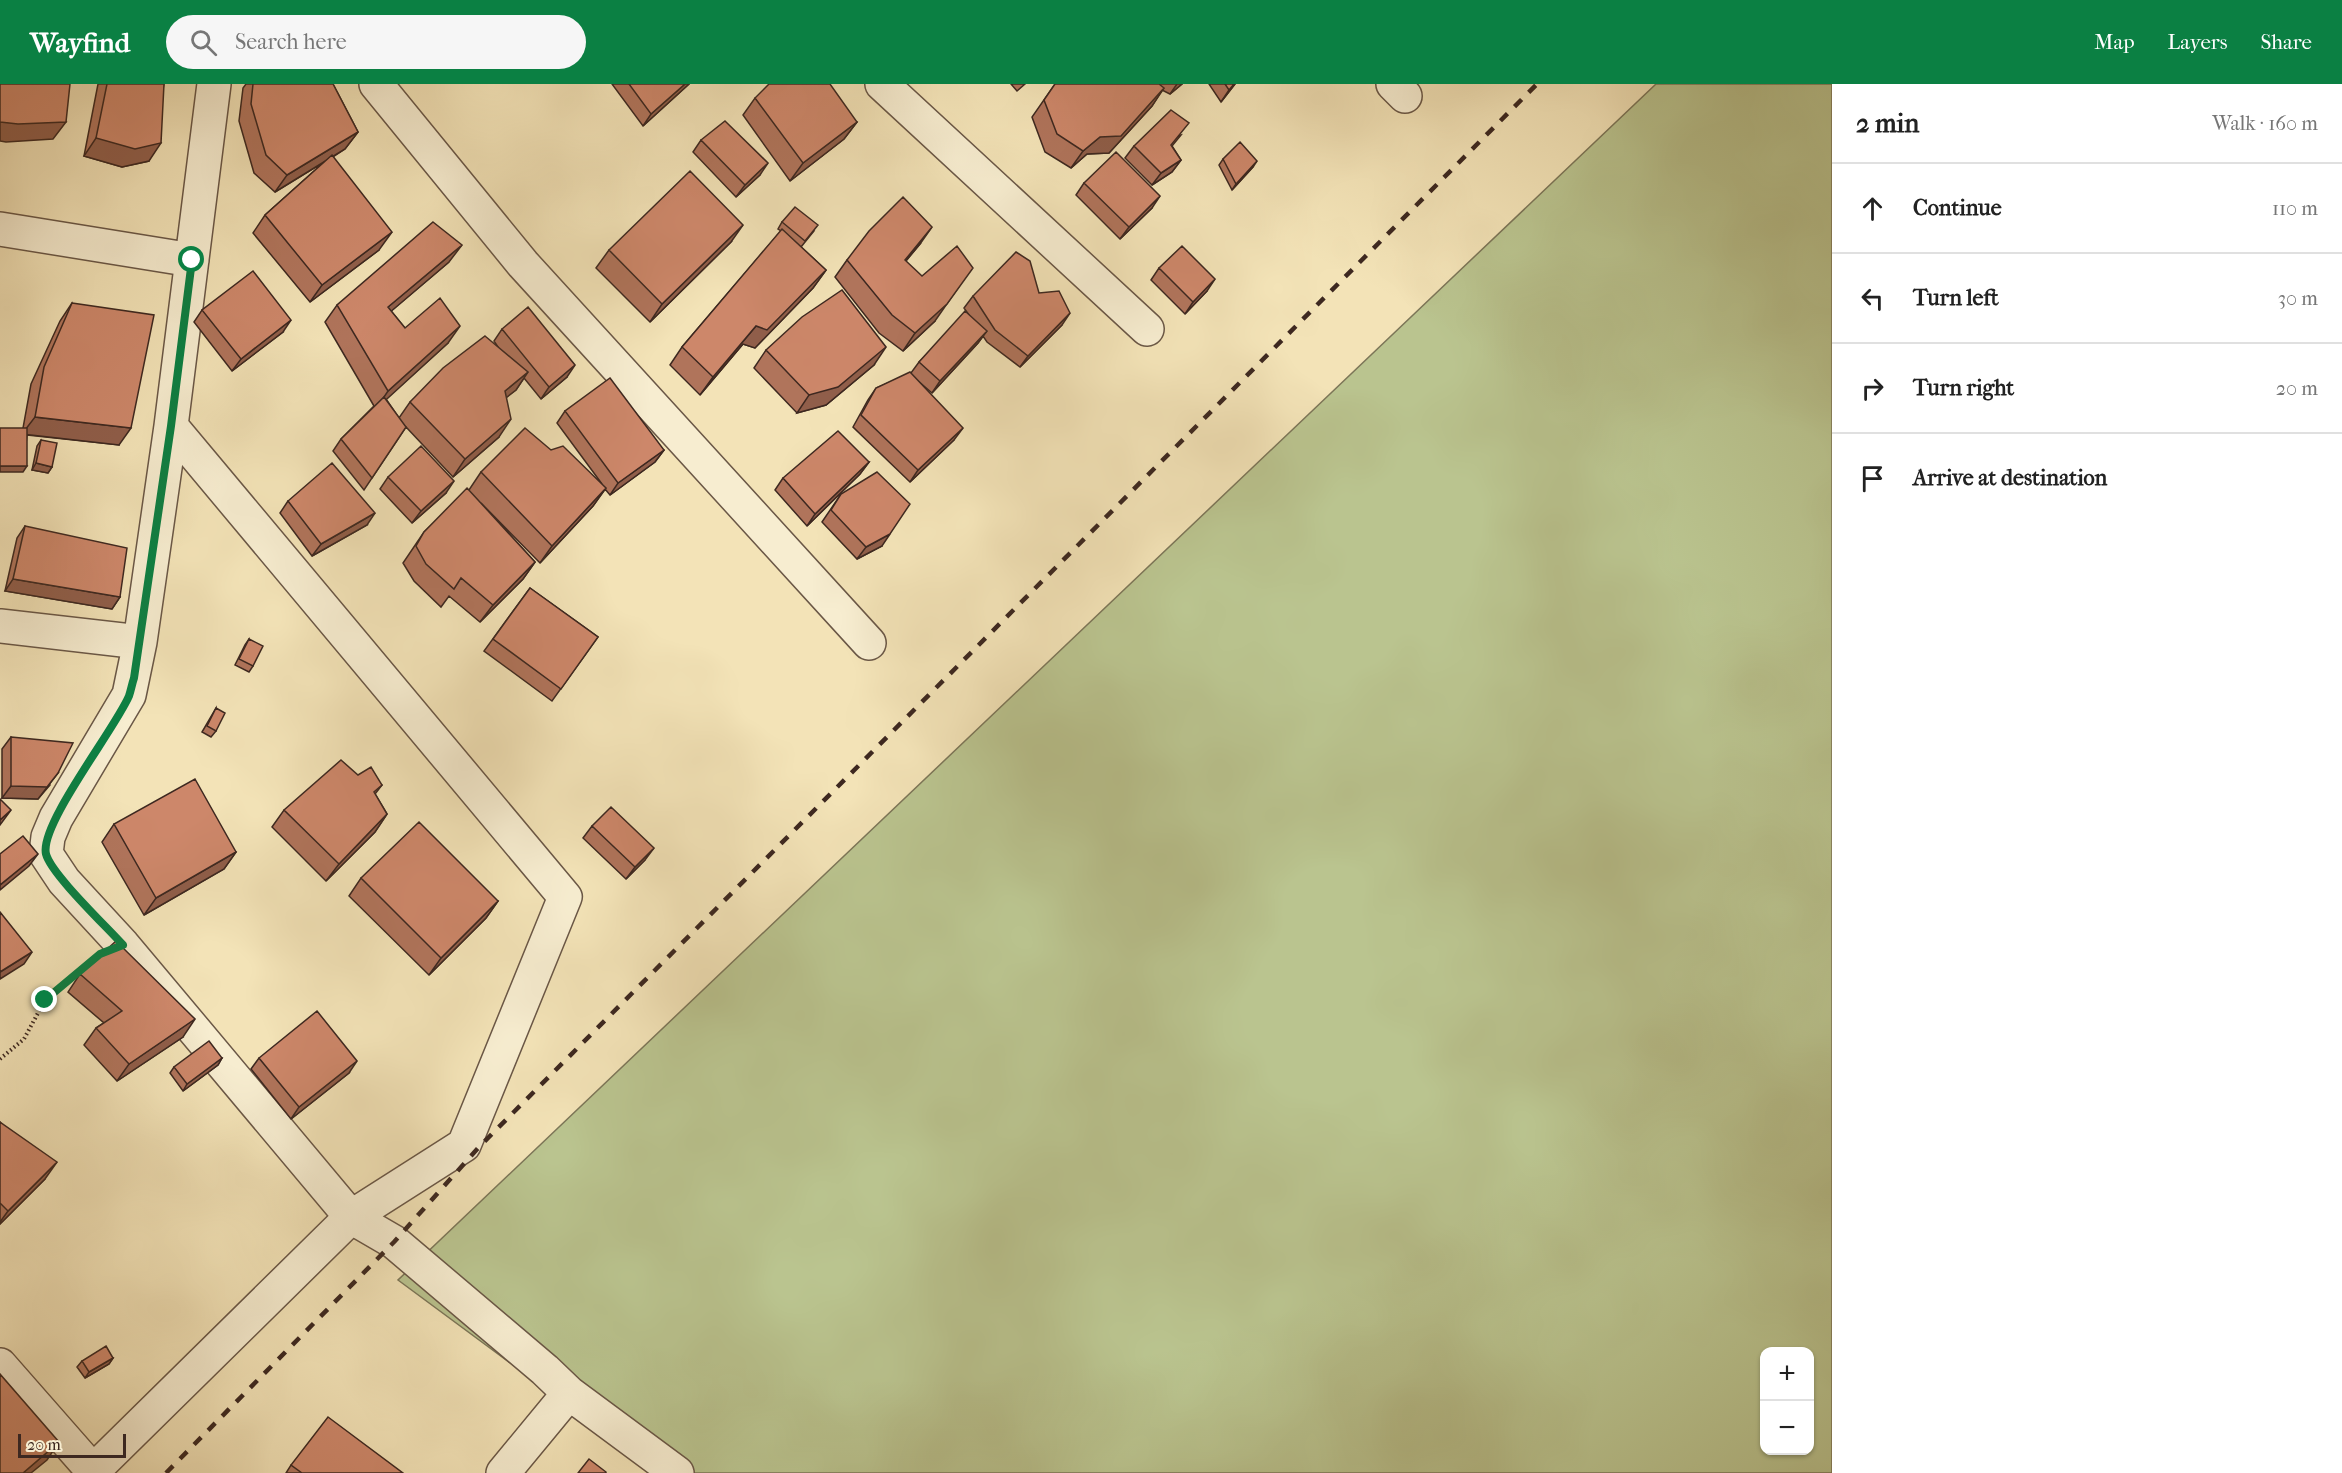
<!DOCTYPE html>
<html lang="en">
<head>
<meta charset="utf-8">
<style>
  :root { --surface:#fff; --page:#f6f6f6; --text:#222; --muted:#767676; --line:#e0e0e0; --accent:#0b8043 }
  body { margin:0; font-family:"IM FELL French Canon",serif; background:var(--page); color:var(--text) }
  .controls { position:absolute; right:18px; bottom:18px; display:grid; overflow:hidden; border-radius:12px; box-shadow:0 2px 4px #0004 }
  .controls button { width:54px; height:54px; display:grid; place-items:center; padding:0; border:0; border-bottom:2px solid var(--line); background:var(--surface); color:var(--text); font:30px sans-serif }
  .scale { position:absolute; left:18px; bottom:15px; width:108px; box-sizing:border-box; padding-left:6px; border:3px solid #3d2820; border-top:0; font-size:16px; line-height:21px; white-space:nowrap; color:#3d2820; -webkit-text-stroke:4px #f7edd0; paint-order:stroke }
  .stop { position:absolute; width:18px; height:18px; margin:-14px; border:4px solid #0b8043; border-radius:50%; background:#fff }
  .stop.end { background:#0b8043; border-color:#fff; box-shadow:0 2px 6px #0008 }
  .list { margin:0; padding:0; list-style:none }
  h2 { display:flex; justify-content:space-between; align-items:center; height:78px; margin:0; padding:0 24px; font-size:26px }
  h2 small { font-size:20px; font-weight:400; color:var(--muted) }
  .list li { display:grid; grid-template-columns:39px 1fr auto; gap:18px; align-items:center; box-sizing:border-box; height:90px; padding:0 24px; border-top:2px solid var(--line) }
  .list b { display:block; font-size:22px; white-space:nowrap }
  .list em { font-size:20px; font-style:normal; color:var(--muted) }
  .icon { flex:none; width:33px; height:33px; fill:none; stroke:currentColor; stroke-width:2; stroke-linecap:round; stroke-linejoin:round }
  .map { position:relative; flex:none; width:1832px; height:1389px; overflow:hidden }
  header { display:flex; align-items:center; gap:36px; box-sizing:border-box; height:84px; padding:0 30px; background:var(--accent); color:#fff }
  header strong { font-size:28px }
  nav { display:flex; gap:33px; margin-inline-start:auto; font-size:21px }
  .search { width:420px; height:54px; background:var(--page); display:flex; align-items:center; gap:15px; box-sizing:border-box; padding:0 21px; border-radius:33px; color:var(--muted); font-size:22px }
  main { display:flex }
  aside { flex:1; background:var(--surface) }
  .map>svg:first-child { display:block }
</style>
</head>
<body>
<header>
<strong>Wayfind</strong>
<div class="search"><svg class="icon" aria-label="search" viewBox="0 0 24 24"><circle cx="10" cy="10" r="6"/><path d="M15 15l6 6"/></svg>Search here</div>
<nav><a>Map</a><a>Layers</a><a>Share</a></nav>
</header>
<main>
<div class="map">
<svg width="1832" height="1389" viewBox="0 0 1832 1389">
  <rect width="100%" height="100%" fill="#f3e3b7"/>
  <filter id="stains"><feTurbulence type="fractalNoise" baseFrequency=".00333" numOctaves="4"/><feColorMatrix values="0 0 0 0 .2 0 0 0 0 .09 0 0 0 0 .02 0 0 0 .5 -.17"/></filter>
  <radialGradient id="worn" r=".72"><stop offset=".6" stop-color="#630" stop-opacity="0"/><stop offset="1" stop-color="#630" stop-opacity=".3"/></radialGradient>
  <!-- green -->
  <path fill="#bac48f" stroke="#7c7658" stroke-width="1.5" fill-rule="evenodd" d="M1656,0H1832V1389H659L398,1196ZM1764,1268H1810V1366H1764Z"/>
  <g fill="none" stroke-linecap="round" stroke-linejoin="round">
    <!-- minor casing -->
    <g stroke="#6a5746" stroke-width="36">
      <path id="minor" d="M376,0L523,180L869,559
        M882,0L1147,245
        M1393,0L1405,12
        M0,145L192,176
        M0,542L140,558L171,342L214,0
        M140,558L129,611L56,734L48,753L46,770L64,797L123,861L351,1133L394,1158L545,1286L569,1309L677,1389
        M0,1281L93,1387
        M91,1389L351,1133L464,1061L565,813L171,342
        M503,1389L569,1309"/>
    </g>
    <!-- path -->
    <path stroke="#3d2820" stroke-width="4" stroke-dasharray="1.5 3" stroke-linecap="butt" d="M0,975L24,955L45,916L91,877"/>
    <!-- minor -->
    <use href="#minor" stroke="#f7edd0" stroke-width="33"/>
    <!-- rail -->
    <path stroke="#3d2820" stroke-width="4.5" stroke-dasharray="10 10" stroke-linecap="butt" d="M166,1389L394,1158L479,1063L1537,0"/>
  </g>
  <!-- wall -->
  <path fill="#b0745b" stroke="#3d2820" stroke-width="1.5" d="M98,0H164L149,77L122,83L84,72Z
    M246,0H333L358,48L345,65L333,73L379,166L310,218L253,149L265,131L324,78L275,108L254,89L239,37L243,4Z
    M612,0H689L643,42Z
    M1011,0H1025L1017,7Z
    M1055,0H1182L1170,10L1162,6L1152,22L1109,69L1087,70L1071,84L1045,68L1032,33Z
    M1209,0H1235L1221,18Z
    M755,14L857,38L844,55L790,97L743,31Z
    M1181,51L1172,62L1181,76L1172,88L1152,101L1125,74L1134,62Z
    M701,56L760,91L736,113L693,68Z
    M1223,75L1253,83L1232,106L1219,81Z
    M1084,99L1152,124L1120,155L1076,111Z
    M782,138L814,147L801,163L826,186L813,204L755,264L743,260L700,311L670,281L682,263L781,147L778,145Z
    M731,158L650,238L596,184L609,166Z
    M920,160L906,177L935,237L903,267L879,249L835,193L847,176Z
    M449,178L391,227L405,244L448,259L386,315L399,334L410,318L498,263L494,257L502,245L567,293L541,315L524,294L516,306L506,313L499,353L453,393L406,343L364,406L333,367L341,355L374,322L325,238L337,221Z
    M1159,184L1207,207L1185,230L1151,196Z
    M1039,209L1062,241L1020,283L987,258L983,252L978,259L932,309L917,296L954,356L910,398L853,343L868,316L876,304L911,289L919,278L969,231L964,224L973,212Z
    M72,219L119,361L27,351L23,388V344L31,300L60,237Z
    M202,226L283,248L232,287L194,238Z
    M766,266L874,281L826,321L797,329L754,284Z
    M565,327L664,366L655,378L610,411L605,405L593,422L540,479L481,419L535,478L523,495L480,538L449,512L441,523L414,497L403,479L424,448L469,406L481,388L551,366L602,400L557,339Z
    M41,356L52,383L48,389L32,386L37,362Z
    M869,378L860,390L807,442L775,406L783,394Z
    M388,393L446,409L412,439L380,405Z
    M841,410L882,462L857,475L822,438Z
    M288,417L367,441L312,472L280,429Z
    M25,442L120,513L112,525L5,507L17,454Z
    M530,504L598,553L552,617L484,567Z
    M249,555L253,582L249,588L235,581L245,561Z
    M216,624V647L211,653L202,648Z
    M11,653L50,701L38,715L2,714V665Z
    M358,691L382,701L375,710L387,730L375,748L326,797L272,743L284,726Z
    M114,740L236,768L224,785L144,831L102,758Z
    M592,742L645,776L626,795L583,754Z
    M361,794L498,817L486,834L429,891L349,812Z
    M80,890L183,953L117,997L84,961L96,944L104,939L68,908Z
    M222,974L218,981L183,1007L170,989L174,983Z
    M259,974L349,989L291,1035L251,985Z
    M0,1038L45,1095L0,1140Z
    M113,1274L109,1280L85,1294L77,1283L82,1277Z
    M291,1381L403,1389H286Z"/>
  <!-- shaded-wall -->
  <path fill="#905e4a" stroke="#3d2820" stroke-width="1.5" d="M685,0H689L643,42L651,30Z
    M1177,0H1182L1170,10Z
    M1234,0H1235L1221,18L1229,6Z
    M1164,4L1152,22L1109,69L1087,70L1071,84L1083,67L1100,53Z
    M0,38H66L53,55L6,58L0,57Z
    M857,38L844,55L790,97L803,79Z
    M358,48L345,65L275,108L287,91Z
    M96,54L161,59L149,77L122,83L84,72Z
    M1181,76L1172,88L1152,101L1161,89Z
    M1257,77L1253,83L1232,106L1236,100Z
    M768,79L760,91L736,113L745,101Z
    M1160,112L1152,124L1120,155L1129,143Z
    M743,141L731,158L650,238L662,220Z
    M932,143L920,160L892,193L905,176Z
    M392,148L379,166L310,218L322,201Z
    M462,161L449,178L375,241L388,223Z
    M826,186L813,204L755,264L743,260L700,311L713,293L756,242Z
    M1215,195L1207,207L1185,230L1193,218Z
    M960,201L935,237L903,267L915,249Z
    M1070,229L1062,241L1020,283L1028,272Z
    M291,236L283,248L232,287L241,275Z
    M460,242L448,259L376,325L388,307Z
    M987,247L978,259L932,309L940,297Z
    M886,263L874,281L826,321L797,329L809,311Z
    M575,281L567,293L541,315L549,303Z
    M528,288L516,306L493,324L505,307Z
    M35,333L131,344L119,361L22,350Z
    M511,335L499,353L453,393L465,375Z
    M963,344L954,356L910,398L918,386Z
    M664,366L655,378L610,411L618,399Z
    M869,378L860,390L807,442L815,430Z
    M36,379L52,383L48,389L32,386Z
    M0,382H27L23,388H0Z
    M454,397L446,409L412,439L421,427Z
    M606,404L593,422L540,479L552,462Z
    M375,429L367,441L312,472L321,460Z
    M890,450L882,462L857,475L866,463Z
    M535,478L523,495L480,538L493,521Z
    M13,495L120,513L112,525L5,507Z
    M58,689L38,715L2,714L11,702Z
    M11,726L0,741V736Z
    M387,730L375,748L326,797L339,780Z
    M654,764L645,776L626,795L635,783Z
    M236,768L224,785L144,831L156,814Z
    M38,770L29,782L0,806V801Z
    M498,817L486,834L429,891L441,874Z
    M32,868L24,880L0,895V888Z
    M195,935L183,953L117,997L129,980Z
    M222,974L218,981L183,1007L187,1000Z
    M357,977L349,989L291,1035L299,1023Z
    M57,1078L45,1095L0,1140V1138L8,1127Z
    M113,1274L109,1280L85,1294L89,1288Z
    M59,1358L47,1376L31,1389H23Z"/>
  <!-- building -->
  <path fill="#cd876a" stroke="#3d2820" stroke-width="1.5" d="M0,0H70L66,38L18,40L0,38Z
    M107,0H164L161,59L135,65L96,54Z
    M253,0H333L358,48L287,91L266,71L251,20Z
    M629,0H685L651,30Z
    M769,0H830L857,38L803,79L755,14Z
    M1055,0H1159L1164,4L1121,52L1100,53L1083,67L1057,50L1044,16Z
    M1225,0H1234L1229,6Z
    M1171,26L1189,39L1171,61L1181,76L1161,89L1134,62Z
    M725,37L768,79L745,101L701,56Z
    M1240,58L1257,77L1236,100L1223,75Z
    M1116,68L1160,112L1129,143L1084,99Z
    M332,71L392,148L322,201L265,131Z
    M690,87L743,141L662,220L609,166Z
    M903,113L932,143L905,176L922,192L957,162L973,184L947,220L915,249L892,231L847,176L869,147Z
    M795,123L818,141L805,157L782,138Z
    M433,138L462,161L388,223L405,244L440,214L460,242L388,307L337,221Z
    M782,145L826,186L767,246L756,242L713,293L682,263Z
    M1182,162L1215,195L1193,218L1159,184Z
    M1016,168L1030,177L1039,209L1059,207L1070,229L1028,272L995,246L973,212Z
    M253,187L291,236L241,275L202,226Z
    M842,206L886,263L838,303L809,311L766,266L802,233Z
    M72,219L154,231L131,344L35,333L44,283Z
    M528,223L575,281L549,303L502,245Z
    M965,227L987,247L940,297L919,278Z
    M485,252L528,288L505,307L511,335L465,375L410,318L443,284Z
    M910,288L963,344L918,386L861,331L876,304Z
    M610,294L664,366L618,399L565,327Z
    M384,313L406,343L372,394L341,355Z
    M0,344H27V382H0Z
    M525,344L551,366L563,362L606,404L552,462L481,388Z
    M838,347L869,378L815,430L783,394Z
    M41,356L57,359L52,383L36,379Z
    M421,362L454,397L421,427L388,393Z
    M332,379L375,429L321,460L288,417Z
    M877,388L910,420L890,450L866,463L831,426L841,410Z
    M467,404L535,478L493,521L461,494L454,505L426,480L416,462L424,448Z
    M25,442L127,464L120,513L13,495Z
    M530,504L598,553L561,605L493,555Z
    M249,555L263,562L253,582L239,575Z
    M216,624L225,629L216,647L207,642Z
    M11,653L73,659L58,689L47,703L11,702Z
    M341,676L358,691L371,683L382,701L374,708L387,730L339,780L284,726Z
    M195,695L236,768L156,814L114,740Z
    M0,715L11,726L0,736Z
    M611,723L654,764L635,783L592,742Z
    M419,738L498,817L441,874L361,794Z
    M23,752L38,770L0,801V770Z
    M0,828L32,868L0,888Z
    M116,857L195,935L129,980L96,944L122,927L80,890Z
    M317,927L357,977L299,1023L259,974Z
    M209,957L222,974L187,1000L174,983Z
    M0,1038L57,1078L8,1127L0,1119Z
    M106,1262L113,1274L89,1288L82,1277Z
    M0,1290L59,1358L23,1389H0Z
    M328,1333L403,1389H302L291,1381Z
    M589,1375L606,1388V1389H578Z"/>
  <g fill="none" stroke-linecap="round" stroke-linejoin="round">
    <!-- route -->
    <path stroke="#0b8043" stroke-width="8" d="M45,916L100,870L123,861C107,843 51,790 46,770C39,741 115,645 129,612C131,606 132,600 134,594L171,342L192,176"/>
  </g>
  <rect width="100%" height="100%" filter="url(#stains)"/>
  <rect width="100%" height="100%" fill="url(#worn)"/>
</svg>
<div class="controls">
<button>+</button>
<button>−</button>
</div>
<div class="scale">20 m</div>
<div class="stop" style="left:192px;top:176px"></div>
<div class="stop end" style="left:45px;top:916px"></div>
</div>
<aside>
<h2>2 min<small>Walk · 160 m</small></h2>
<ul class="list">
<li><svg class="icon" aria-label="ahead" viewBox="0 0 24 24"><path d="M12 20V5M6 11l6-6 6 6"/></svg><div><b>Continue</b></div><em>110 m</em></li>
<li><svg class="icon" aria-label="left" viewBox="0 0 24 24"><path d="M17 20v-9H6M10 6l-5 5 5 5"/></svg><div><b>Turn left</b></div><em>30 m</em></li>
<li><svg class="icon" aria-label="right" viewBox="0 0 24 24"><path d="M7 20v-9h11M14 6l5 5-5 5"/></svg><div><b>Turn right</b></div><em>20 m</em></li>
<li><svg class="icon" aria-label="arrive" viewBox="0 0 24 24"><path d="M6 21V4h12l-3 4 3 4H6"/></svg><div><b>Arrive at destination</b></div></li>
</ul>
</aside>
</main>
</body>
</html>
